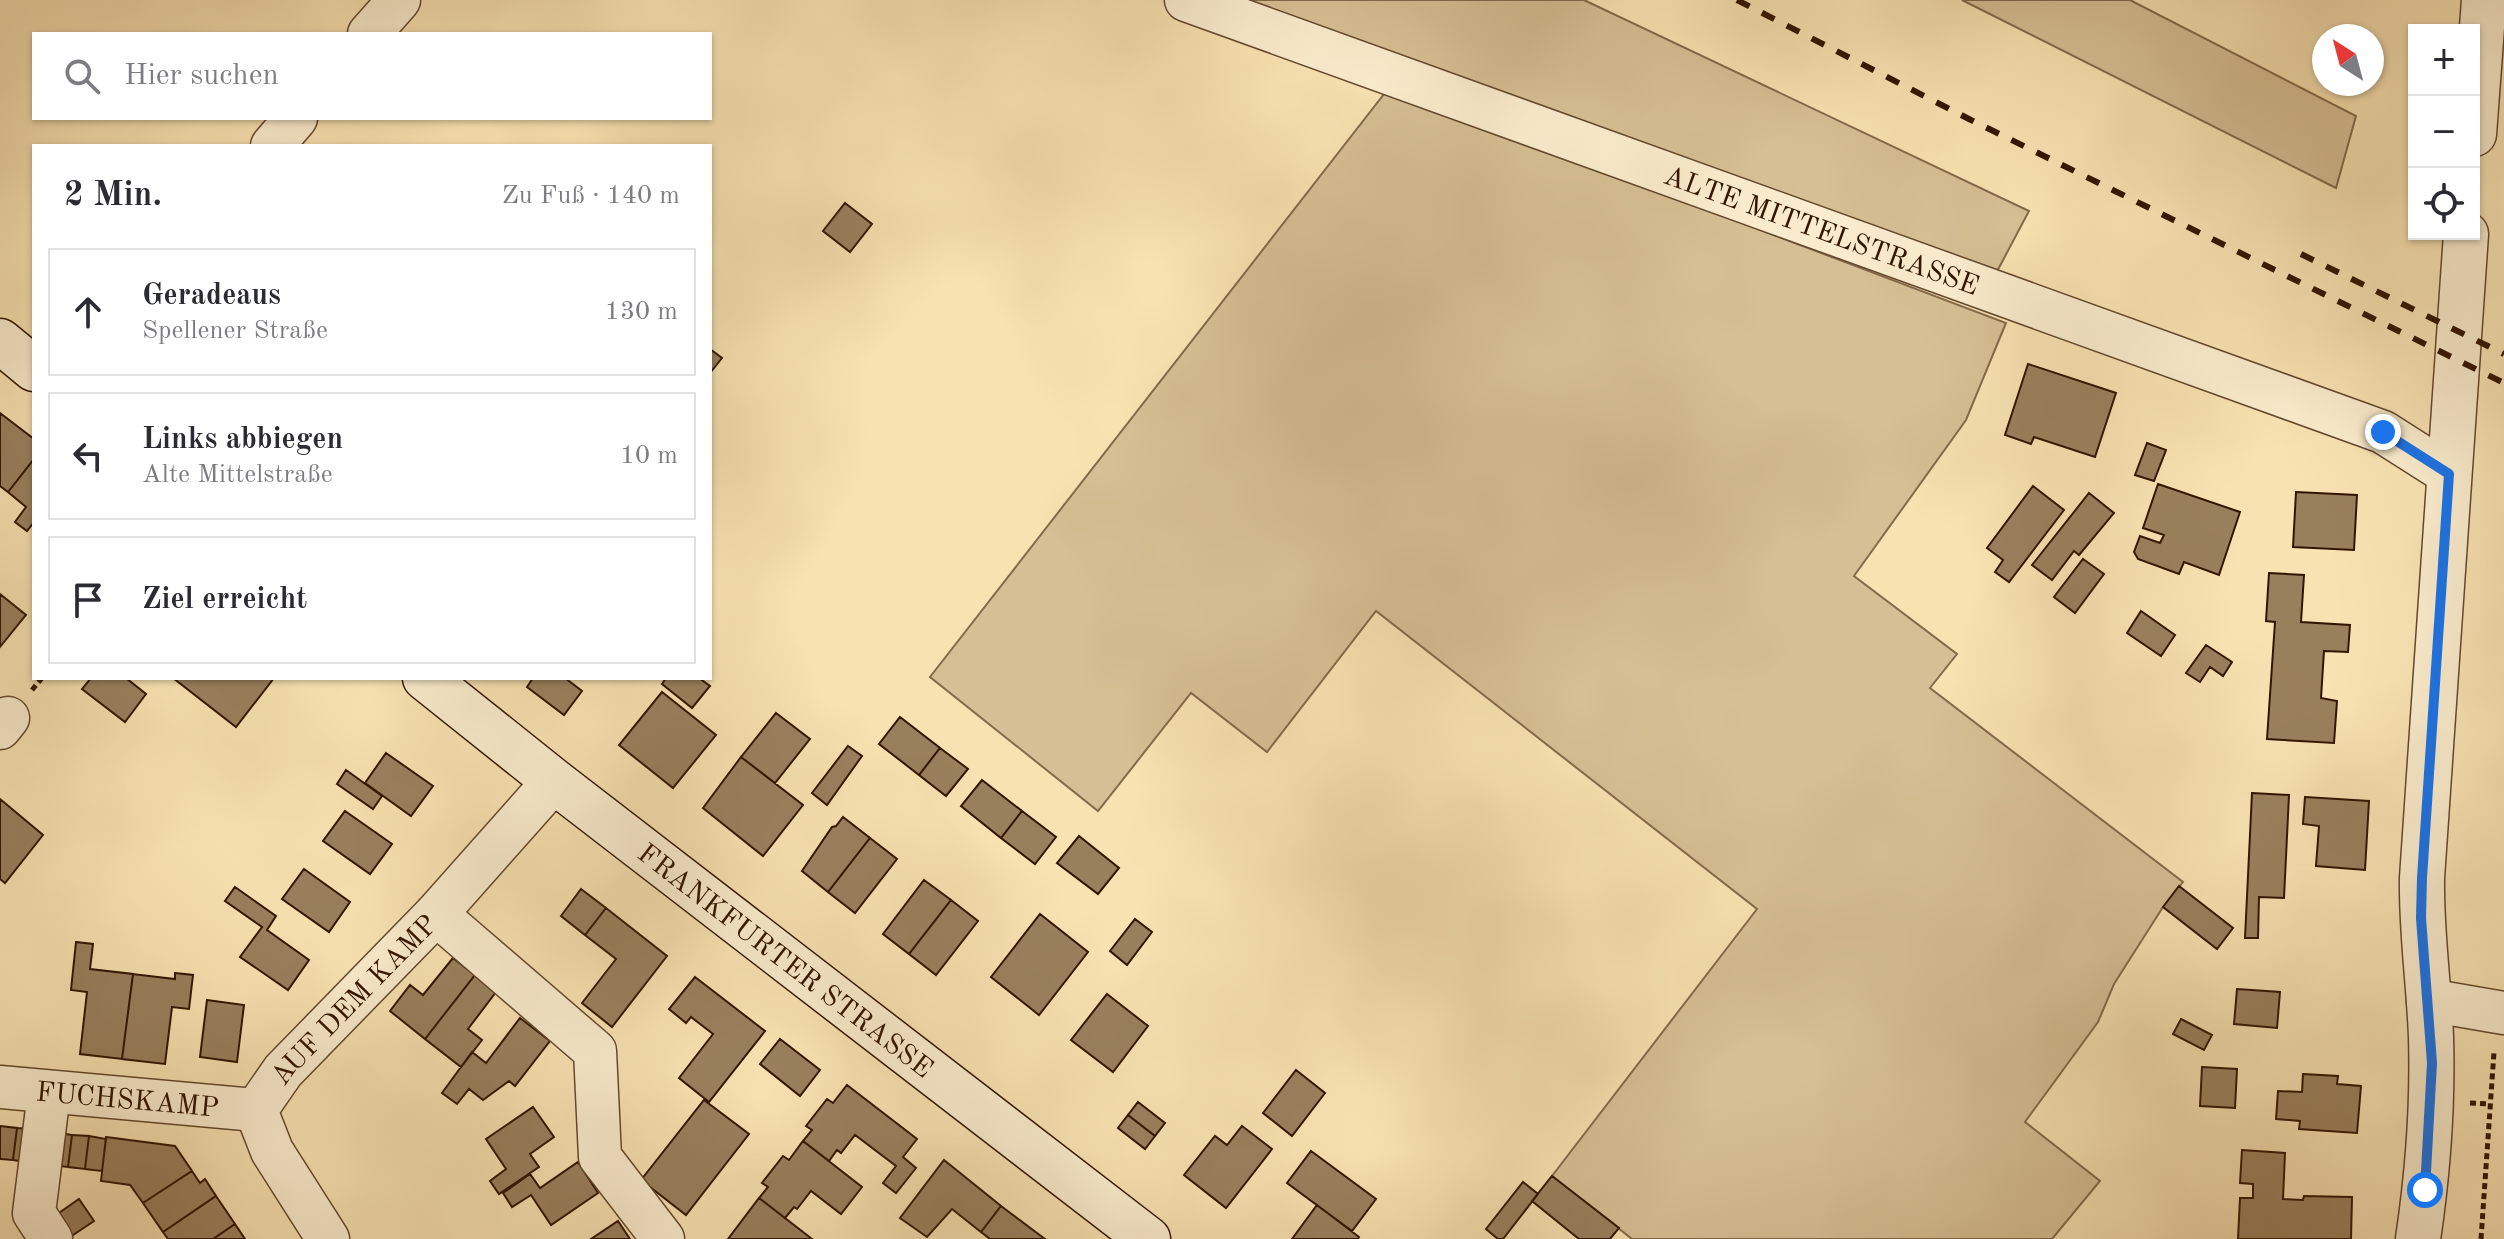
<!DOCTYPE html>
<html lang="de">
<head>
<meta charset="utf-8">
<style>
  :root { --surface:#fff; --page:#f2f2f3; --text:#2b2b33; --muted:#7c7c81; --line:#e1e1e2 }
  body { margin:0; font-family:"Old Standard TT",serif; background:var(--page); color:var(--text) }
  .controls { position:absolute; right:24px; top:24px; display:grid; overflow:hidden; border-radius:0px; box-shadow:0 2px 6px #0004 }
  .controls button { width:72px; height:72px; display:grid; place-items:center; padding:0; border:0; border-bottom:2px solid var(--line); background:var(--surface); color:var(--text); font:40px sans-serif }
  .compass { position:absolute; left:2312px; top:24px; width:72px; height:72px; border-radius:50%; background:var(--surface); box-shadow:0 2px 6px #0004; rotate:324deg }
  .stop { position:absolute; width:24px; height:24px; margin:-18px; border:6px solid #1a73e8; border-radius:50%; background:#fff }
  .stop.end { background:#1a73e8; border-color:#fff; box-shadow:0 2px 8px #0008 }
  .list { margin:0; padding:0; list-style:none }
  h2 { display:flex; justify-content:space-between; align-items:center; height:104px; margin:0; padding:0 32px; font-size:34px }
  h2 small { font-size:26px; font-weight:400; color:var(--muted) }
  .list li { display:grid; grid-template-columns:52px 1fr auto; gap:24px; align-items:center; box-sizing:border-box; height:128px; margin:0 16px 16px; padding:0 16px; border:2px solid var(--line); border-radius:0px }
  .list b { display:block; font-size:30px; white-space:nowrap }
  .list p { margin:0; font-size:26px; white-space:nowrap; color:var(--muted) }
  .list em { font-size:26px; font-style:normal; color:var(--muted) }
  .icon { flex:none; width:44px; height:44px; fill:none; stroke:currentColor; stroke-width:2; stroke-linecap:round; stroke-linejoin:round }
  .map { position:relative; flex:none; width:2504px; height:1239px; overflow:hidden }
  .search { position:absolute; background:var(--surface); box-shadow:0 2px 6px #0004; left:32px; top:32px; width:680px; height:88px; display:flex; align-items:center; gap:20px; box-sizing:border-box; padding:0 28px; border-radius:0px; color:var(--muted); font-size:30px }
  .panel { position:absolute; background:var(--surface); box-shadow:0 2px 6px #0004; left:32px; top:144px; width:680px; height:536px; border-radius:0px }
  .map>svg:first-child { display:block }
</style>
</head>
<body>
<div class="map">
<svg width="2504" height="1239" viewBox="0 0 2504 1239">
  <rect width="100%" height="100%" fill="#f8e2b2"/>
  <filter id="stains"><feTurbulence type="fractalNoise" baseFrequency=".0025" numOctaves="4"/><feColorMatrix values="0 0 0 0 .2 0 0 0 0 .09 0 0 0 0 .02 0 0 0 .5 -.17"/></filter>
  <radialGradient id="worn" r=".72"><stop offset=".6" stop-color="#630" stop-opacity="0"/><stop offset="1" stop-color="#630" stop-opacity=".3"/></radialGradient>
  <!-- green -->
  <path fill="#d6bf94" stroke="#846a4a" stroke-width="2" d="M1234,0H1584L2029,211L1993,279Z
    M1962,0H2130L2356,116L2336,188Z
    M1388,89L2006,323L1966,420L1854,576L1957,654L1930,688L2183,882L2163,907L2114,984L2098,1022L2025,1122L2100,1181L2052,1239H1632L1552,1176L1757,909L1376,611L1267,752L1191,693L1098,811L930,677Z"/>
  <!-- building -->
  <path fill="#99805d" stroke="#321501" stroke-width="2" d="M845,203L872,224L850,252L823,231Z
    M710,349L722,358L710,373Z
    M2028,364L2116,393L2095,457L2034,437L2031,444L2005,435Z
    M0,413L34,439V459L8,492L0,486Z
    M2147,443L2166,450L2154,481L2135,475Z
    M34,459V522L27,531L15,522L26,507L8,492Z
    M2158,484L2240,512L2219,575L2184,562L2179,574L2138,559L2134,552L2140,536L2160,543L2164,535L2143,528Z
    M2033,486L2064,510L2009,582L1995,572L2003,560L1987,548Z
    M2296,492L2357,495L2354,550L2293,547Z
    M2089,493L2114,513L2079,555L2074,551L2052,580L2032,565Z
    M2083,559L2104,574L2075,613L2054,597Z
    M2269,573L2304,575L2301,622L2350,625L2348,652L2324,651L2321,698L2337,701L2334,743L2267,739L2275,622L2266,621Z
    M0,594L26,615L0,647Z
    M2141,611L2175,635L2161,656L2127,633Z
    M2206,645L2232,662L2223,676L2210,667L2200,682L2186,673Z
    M91,678H126L146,694L125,722L82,689Z
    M173,678H274L236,727Z
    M533,678H565L582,691L564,715L527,687Z
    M666,678H699L710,686L692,708L662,684Z
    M662,692L716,735L673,788L619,745Z
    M776,713L810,739L775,783L741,757Z
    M900,717L940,748L919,775L879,744Z
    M848,746L862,756L827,805L812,793Z
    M940,748L968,769L946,796L919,775Z
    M386,753L433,786L411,816L365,783Z
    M741,757L803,805L763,856L703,808Z
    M346,770L382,796L373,809L337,784Z
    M982,780L1022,811L1001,838L961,806Z
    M2252,793L2289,795L2284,898L2259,897L2258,938H2245Z
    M2305,797L2369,801L2365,870L2316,866L2319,826L2303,824Z
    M0,799L43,835L5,883L0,879Z
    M345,811L392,844L370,874L323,841Z
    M1022,811L1056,837L1035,864L1001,838Z
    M843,817L870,838L828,892L802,871L832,827L836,826Z
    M1079,836L1119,868L1098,894L1057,863Z
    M870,838L897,859L855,913L828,892Z
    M304,869L350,902L329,932L282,899Z
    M924,880L951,900L909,954L883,934Z
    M2179,886L2233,928L2217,949L2163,907Z
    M235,887L276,916L267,930L309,960L288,990L240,957L262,927L225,901Z
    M581,889L606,908L585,935L561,916Z
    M951,900L978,921L936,975L909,954Z
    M606,908L667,956L612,1027L582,1003L616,959L585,935Z
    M1040,914L1088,952L1039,1015L991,977Z
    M1135,919L1152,932L1127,965L1110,951Z
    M76,942L93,944L90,969L133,974L122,1059L80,1054L87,992L71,990Z
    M453,958L475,975L425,1039L390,1011L410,985L423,995Z
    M175,973L193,975L189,1009L172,1007L165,1064L122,1059L133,974L175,979Z
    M475,975L496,992L468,1029L482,1040L461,1067L425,1039Z
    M695,977L765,1031L709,1102L679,1078L713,1034L691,1017L686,1023L669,1009Z
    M2237,989L2280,992L2277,1028L2234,1024Z
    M1107,994L1148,1026L1113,1072L1071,1040Z
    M207,1000L244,1005L237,1062L200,1057Z
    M520,1018L550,1041L515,1086L509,1081L483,1100L469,1089L457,1104L442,1093L472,1052L486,1063Z
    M2181,1019L2212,1035L2204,1050L2173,1034Z
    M780,1039L820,1070L800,1096L760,1064Z
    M2202,1067L2237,1069L2235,1108L2200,1106Z
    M1296,1070L1325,1093L1292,1136L1263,1113Z
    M2303,1074L2338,1076L2337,1084L2361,1086L2357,1133L2299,1129L2300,1121L2276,1119L2278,1091L2302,1092Z
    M847,1085L917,1139L903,1157L916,1168L896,1193L883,1183L896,1166L855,1135L841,1153L837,1150L829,1161L803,1141L812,1130L806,1126L827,1099L833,1103Z
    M704,1100L749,1134L686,1215L641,1180Z
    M1138,1102L1165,1123L1155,1136L1128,1115Z
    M533,1107L554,1137L530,1154L539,1167L499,1194L490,1181L506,1169L486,1139Z
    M1128,1115L1155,1136L1145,1149L1118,1128Z
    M0,1126L17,1128L13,1160L0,1159Z
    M1242,1126L1272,1149L1226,1208L1184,1175L1215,1136L1227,1145Z
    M17,1128L34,1129L30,1163L13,1160Z
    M55,1132L72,1135L68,1167L51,1165Z
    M72,1135L89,1136L85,1169L68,1167Z
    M89,1136L106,1139L102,1171L85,1169Z
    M106,1137L175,1146L192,1171L143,1203L130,1185L101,1181Z
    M803,1141L862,1187L841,1214L811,1191L797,1209L794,1207L785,1218L759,1198L768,1187L762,1183L783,1156L789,1160Z
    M2242,1150L2285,1153L2283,1199L2303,1200L2304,1196L2352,1197L2351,1239H2238L2240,1198H2253V1184L2240,1183Z
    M1311,1151L1376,1199L1352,1231L1287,1183Z
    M944,1160L1001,1206L981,1232L952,1209L927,1237L900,1218Z
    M578,1162L598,1193L551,1225L531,1195L512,1207L503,1193L530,1174L540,1188Z
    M192,1171L200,1183L205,1179L216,1196L163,1232L143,1203Z
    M1552,1176L1619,1228L1610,1239H1579L1532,1201Z
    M1523,1182L1538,1194L1503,1239H1498L1486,1229Z
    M216,1196L235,1224L213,1239H168L163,1232Z
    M759,1198L785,1218L812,1239H728Z
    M79,1199L94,1221L70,1237L56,1215Z
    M1317,1205L1359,1237L1358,1239H1292Z
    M1001,1206L1045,1239H990L981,1232Z
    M618,1221L630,1239H591Z
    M235,1224L245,1239H213Z"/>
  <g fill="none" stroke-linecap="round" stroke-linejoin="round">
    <!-- minor casing -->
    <g stroke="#64482d" stroke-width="45">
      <g id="minor">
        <path id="s1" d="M1186,0L2383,432L2449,474"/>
        <path d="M369,34L399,0"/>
        <path d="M272,146L296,118"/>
        <path d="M0,728L8,718"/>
        <path d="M436,914L595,1051L600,1157L663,1239"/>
        <path d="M2428,1000L2504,1013"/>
        <path id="s2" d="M0,1087L256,1110"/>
        <path d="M49,1093L34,1213L51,1239"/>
        <path id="s3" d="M328,1239L272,1151L256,1110L283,1071L436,914L554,781"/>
      </g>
    </g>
    <!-- tertiary casing -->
    <g stroke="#64482d" stroke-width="47">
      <path id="tertiary" d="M2474,134L2484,0
        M2418,1239C2428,1172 2433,1105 2431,1037C2429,984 2421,931 2422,878L2466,234"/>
    </g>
    <!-- secondary casing -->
    <g stroke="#321501" stroke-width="47">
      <g id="secondary">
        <path d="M0,341L34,369"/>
        <path id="s4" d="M425,678L554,781L1148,1239"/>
      </g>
    </g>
    <!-- path -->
    <path stroke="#321501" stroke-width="5" stroke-dasharray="6 4" stroke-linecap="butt" d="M32,690L42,678
      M2470,1103L2490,1104
      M2481,1239L2494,1052"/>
    <!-- minor -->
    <use href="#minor" stroke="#faeccd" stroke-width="42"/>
    <!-- tertiary -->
    <use href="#tertiary" stroke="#faeccd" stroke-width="44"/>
    <!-- secondary -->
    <use href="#secondary" stroke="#faeccd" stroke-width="44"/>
    <!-- rail -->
    <path stroke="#321501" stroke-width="6" stroke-dasharray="14 14" stroke-linecap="butt" d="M1737,0L1969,119L2504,383
      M2301,254L2504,354"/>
  </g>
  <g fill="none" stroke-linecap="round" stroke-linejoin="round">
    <!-- route -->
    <path stroke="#1a73e8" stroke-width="10" d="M2383,432L2449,474L2422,878L2421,918L2432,1063L2425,1190"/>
  </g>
  <g text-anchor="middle" stroke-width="6" stroke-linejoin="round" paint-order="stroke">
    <!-- street labels -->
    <g font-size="28" fill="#321501" stroke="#faeccd">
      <text dy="10" stroke="none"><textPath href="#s1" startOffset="676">ALTE MITTELSTRASSE</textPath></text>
      <text dy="10" stroke="none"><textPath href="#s4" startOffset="458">FRANKFURTER STRASSE</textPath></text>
      <text dy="10" stroke="none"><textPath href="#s3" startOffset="296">AUF DEM KAMP</textPath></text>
      <text dy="10" stroke="none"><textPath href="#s2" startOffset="128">FUCHSKAMP</textPath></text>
    </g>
  </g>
  <rect width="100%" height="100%" filter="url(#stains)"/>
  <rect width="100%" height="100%" fill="url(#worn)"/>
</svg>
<div class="controls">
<button>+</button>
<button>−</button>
<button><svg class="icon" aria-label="locate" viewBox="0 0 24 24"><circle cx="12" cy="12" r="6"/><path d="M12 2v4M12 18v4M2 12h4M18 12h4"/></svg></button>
</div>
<svg class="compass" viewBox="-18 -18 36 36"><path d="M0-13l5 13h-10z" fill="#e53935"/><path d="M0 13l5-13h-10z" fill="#7c7c81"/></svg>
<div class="stop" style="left:2425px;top:1190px"></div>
<div class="stop end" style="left:2383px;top:432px"></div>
<div class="search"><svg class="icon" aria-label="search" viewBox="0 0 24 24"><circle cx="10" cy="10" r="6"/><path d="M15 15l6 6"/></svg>Hier suchen</div>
<section class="panel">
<h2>2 Min.<small>Zu Fuß · 140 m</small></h2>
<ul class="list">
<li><svg class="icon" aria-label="ahead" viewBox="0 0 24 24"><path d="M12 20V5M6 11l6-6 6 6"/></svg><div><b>Geradeaus</b><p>Spellener Straße</p></div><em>130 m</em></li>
<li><svg class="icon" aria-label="left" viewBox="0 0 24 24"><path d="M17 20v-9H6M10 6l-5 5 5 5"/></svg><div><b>Links abbiegen</b><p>Alte Mittelstraße</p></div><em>10 m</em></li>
<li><svg class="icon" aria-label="arrive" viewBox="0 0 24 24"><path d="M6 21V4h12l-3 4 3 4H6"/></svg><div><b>Ziel erreicht</b></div></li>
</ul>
</section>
</div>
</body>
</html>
